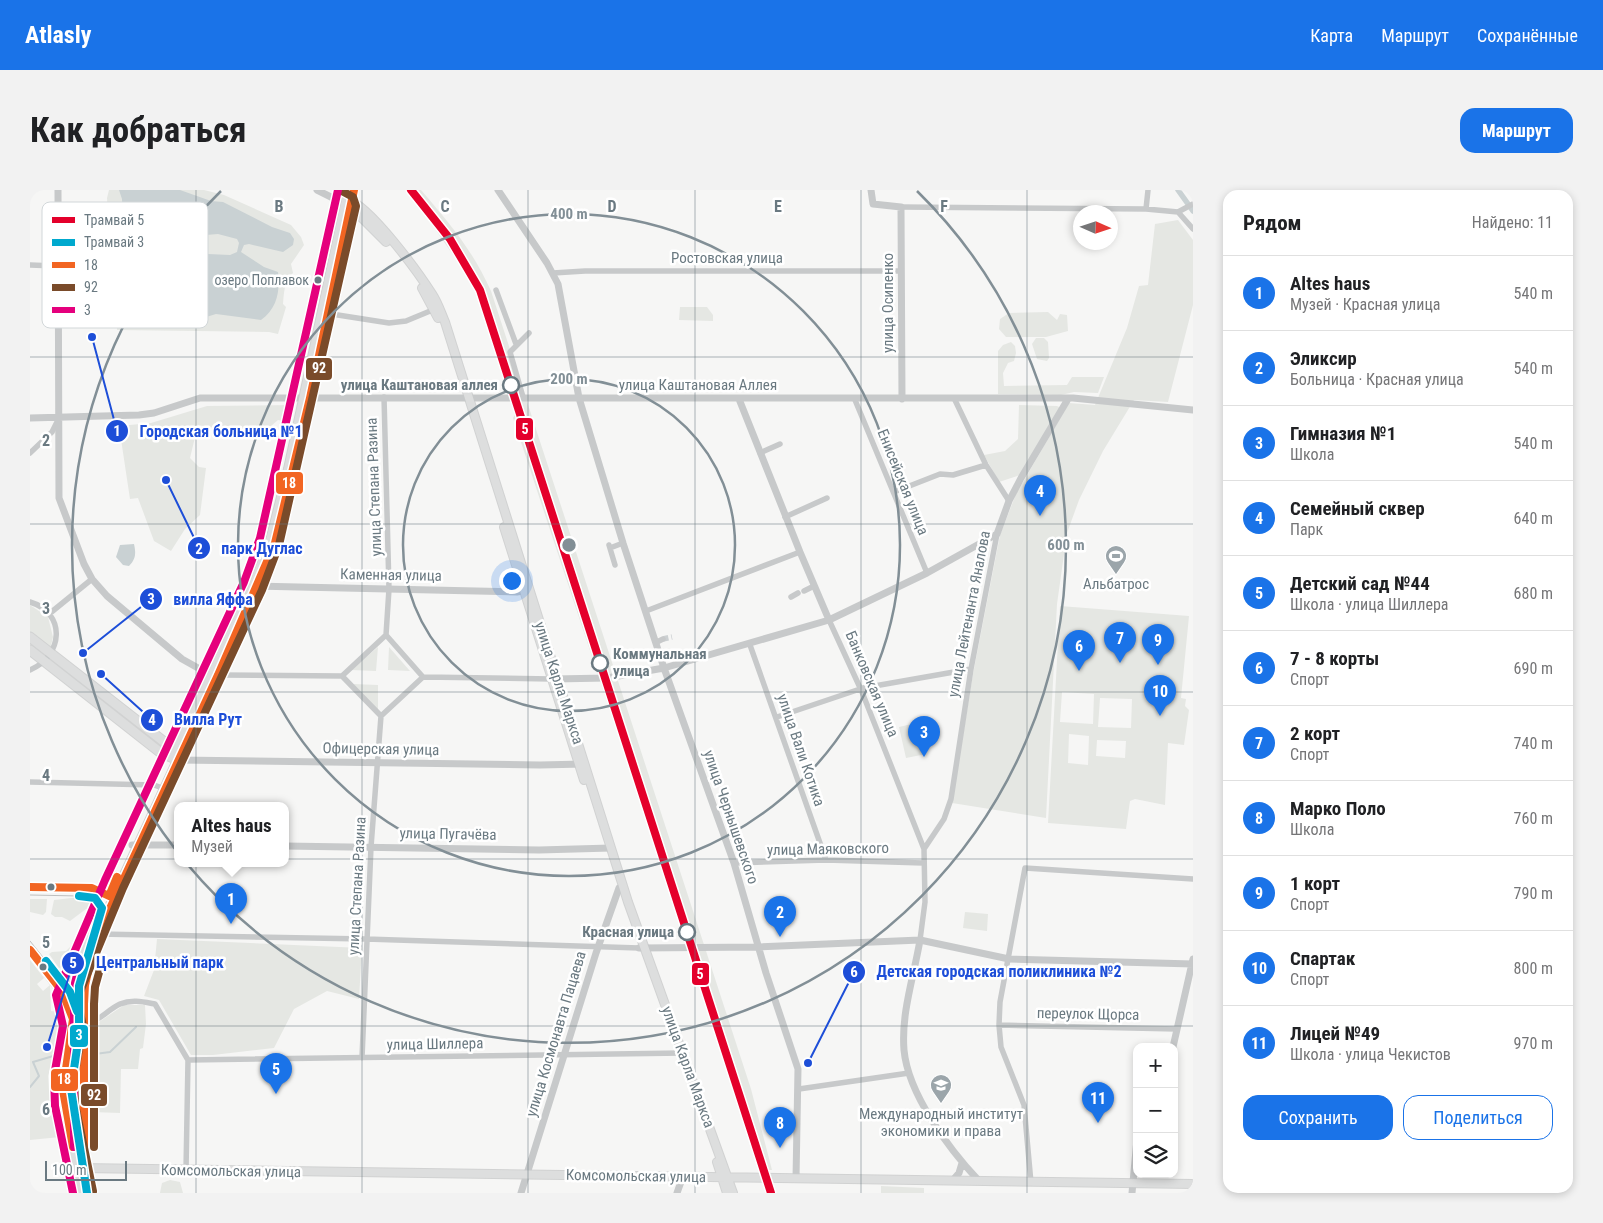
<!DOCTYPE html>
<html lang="ru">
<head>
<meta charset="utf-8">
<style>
  :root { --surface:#fff; --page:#f2f2f2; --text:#202124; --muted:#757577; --line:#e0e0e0; --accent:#1a73e8 }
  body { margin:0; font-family:"Roboto Condensed",sans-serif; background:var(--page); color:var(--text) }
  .controls { position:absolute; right:15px; bottom:15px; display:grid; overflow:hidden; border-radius:10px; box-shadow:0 2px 8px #0003 }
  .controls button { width:45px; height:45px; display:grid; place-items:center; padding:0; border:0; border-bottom:1px solid var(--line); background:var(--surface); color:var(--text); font:25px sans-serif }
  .compass { position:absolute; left:1043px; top:15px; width:45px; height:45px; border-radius:50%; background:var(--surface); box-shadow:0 2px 8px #0003; rotate:93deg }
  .scale { position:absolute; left:15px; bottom:12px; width:82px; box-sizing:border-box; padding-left:5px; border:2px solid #6a7981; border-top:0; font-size:14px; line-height:18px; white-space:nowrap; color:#6a7981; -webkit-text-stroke:4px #fff; paint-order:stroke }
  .you { position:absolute; left:481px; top:390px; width:18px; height:18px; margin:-12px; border:4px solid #fff; border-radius:50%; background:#1a73e8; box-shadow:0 0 0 8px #1a73e833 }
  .badge { display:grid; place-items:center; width:32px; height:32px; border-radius:50%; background:var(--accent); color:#fff; font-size:16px; font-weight:700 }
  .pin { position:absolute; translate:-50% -41px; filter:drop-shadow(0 1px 2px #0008) }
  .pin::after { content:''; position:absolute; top:26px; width:18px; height:15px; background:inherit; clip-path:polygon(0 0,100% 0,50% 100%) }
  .popup { position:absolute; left:144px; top:612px; width:115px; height:65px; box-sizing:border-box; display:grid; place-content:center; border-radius:10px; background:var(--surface); filter:drop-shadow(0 1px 4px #0005); font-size:16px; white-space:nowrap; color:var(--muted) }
  .popup b { font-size:19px; color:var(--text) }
  .popup::after { content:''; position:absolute; left:50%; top:100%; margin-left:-10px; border:10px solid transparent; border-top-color:var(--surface) }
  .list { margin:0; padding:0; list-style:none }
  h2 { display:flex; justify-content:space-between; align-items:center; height:65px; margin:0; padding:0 20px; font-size:21px }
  h2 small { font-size:16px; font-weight:400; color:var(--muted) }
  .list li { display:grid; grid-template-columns:32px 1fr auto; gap:15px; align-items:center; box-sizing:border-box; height:75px; padding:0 20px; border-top:1px solid var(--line) }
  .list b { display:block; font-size:19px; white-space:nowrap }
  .list p { margin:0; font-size:16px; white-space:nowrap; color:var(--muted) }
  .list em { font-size:16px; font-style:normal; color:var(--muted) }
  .actions { display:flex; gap:10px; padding:15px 20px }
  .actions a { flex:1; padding:11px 0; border:1px solid var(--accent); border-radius:15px; text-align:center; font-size:18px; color:var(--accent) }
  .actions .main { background:var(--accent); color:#fff }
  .icon { flex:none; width:28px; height:28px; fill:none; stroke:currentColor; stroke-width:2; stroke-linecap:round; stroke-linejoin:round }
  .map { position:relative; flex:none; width:1163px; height:1003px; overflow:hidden; border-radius:15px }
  header { display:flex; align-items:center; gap:30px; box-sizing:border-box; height:70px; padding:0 25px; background:var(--accent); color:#fff }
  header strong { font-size:24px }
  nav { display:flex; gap:28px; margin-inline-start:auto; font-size:18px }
  .intro { display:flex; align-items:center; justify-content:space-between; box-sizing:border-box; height:120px; padding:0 30px }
  h1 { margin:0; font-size:35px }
  .button { padding:12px 22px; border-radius:15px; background:var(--accent); color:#fff; font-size:18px; font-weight:700 }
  main { display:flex; gap:30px; padding:0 30px }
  aside { flex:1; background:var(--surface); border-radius:15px; box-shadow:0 2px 8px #0003 }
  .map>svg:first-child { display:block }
</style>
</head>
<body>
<header>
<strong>Atlasly</strong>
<nav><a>Карта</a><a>Маршрут</a><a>Сохранённые</a></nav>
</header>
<div class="intro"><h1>Как добраться</h1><a class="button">Маршрут</a></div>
<main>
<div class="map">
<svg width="1163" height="1003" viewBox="0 0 1163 1003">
  <rect width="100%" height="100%" fill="#f6f6f5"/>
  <!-- green -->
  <path fill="#e5e7e3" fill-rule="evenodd" d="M79,0H174L194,5L261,35L271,47L274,55L261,74L263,83C254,91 254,103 253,114L256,117L248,144L239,142L87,140L86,100L82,99L77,8Z
    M378,0H391C420,34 442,59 461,101L721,899L742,980H732L483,228L488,218L477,184L469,175L446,103L437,85Z
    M1148,30L1163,50V115L1138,212L1104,210L1073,261L1049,310L1037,343L1027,414L1016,628L922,613L943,484L970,345L986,304L1039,213L1065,215L1097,138L1109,96L1118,95L1125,34Z
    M650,117H677L683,125V131L649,130Z
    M1018,122L1027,130L1030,124L1037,125L1038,141L1016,147H976L969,139L970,129L979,123Z
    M1006,148H1014L1018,152L1019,168L1017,171L1007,169L1002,154Z
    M981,152L985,156L986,163L984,171L978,173L973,183L974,196L1037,195L1042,187H1074L1068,203L1044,202L1031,205L968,204V161L973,155Z
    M264,215L260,232L248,230L241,236L237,245L206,238L205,242L168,235L160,268L169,277L176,278L170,325L155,339L141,361L124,351L108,308L100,309L89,236L121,233L177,216Z
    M989,215L1027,216L1031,218L990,285L969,292L954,265L975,261L988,249Z
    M0,415L18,427L23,447L20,460L0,444Z
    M1030,416L1159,426L1151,508L1156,509L1155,516L1159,520L1154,555L1138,553L1135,615L1105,609L1100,611L1096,639L1018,633ZM1032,502L1064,504L1063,534L1030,532ZM1070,508L1102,509L1101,538L1068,537ZM1039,544L1059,546L1058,575L1038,573ZM1067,550L1096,551L1095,568L1066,566Z
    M348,457L346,481L321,480Z
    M359,457L380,481L358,480Z
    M24,470L137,556L134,563L21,475Z
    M323,494L348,495V520Z
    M890,532L896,564L876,568L869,537Z
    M50,707H59L69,713L66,718L56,719L40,731L32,727H25L21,724L24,710Z
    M0,709H17L16,722L13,725L0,722Z
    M935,722L958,724L957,741L933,738Z
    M127,749L332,758L329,809L297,801L264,819L244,858L183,865H161L129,810L114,806L124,780Z
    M44,753L47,754L41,762L47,765L41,778L34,776L29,778L19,764L22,762L36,761Z
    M0,770L14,788L7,794L13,801L20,795L21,821L28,822L34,826L36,838L27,907L30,947L0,950Z
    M94,815H115L116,834L113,858L110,859L108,879H91L90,923L62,922L63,836Z
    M50,847L51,961L42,905Z
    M140,990L150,992L153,1003H130L132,993Z
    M851,996L894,998V1003H851Z"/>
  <!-- water -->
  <path fill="#c9d1d3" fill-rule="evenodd" d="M89,0H150L181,11L193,12L242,37L260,43L264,49L263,55L253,62L219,54L214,55L211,62L234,77L248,82C250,100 248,118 231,130L186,124L163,131L142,132L113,123L111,104L115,99L113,86L116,69L113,63L101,60L94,53L92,9ZM158,42L167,49L166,59C154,66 137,62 122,64L117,57L119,50L133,43ZM188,44L207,49L209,53L207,62L200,65L178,64L173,58L176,45Z
    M104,354C106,363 106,369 99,376L93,375L86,367L90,355Z"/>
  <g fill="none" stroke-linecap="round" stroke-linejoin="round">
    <!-- stream -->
    <path stroke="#c9d1d3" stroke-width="2" d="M65,864L80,862L106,837
      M0,897L9,886L3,872L30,864"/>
    <!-- canal -->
    <path stroke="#c9d1d3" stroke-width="5.5" d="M1148,0L1163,21"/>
    <!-- minor-tunnel -->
    <path stroke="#ccd0d2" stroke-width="5.5" stroke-dasharray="5.5 3" stroke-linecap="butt" d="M633,449L642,447"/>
    <!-- secondary casing -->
    <g stroke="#d1d2d2" stroke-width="10">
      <path id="secondary" d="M317,9C340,16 388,82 402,104C408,113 411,123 415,132L598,712L703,1003
        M321,17L356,52
        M392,98L408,128
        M474,337L554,590
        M227,398L245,353L253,326L324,0
        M152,561L197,463
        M145,562L223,396L240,351L258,279L318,0
        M0,760L36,808
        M687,972L697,1003
        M50,978L1163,994"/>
    </g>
    <!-- primary casing -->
    <g stroke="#d1d2d2" stroke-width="11">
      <path id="primary" d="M0,447L137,554L152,561L74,729C52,783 54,824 53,880C53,922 53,962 59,1003
        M0,460L131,563L148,570
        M53,1003L35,915L34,887L43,836L36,808L64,740"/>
    </g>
    <!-- minor -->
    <path stroke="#c7c9ca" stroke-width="5.5" d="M871,17L1116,19L1148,22L1163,14
      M1116,19L1118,0
      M1148,22L1163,39
      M0,75L52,77
      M523,83L555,81H871
      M466,100L486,154
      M295,123L359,133L376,131L405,119
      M354,207L359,399L356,445
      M493,207L480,162L499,143
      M924,208L956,275L979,311
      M825,210L897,383
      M0,263L22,242L28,230
      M730,263L750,254
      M864,302L910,284L923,285L956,275
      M755,327L797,308
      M579,355L585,375
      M580,358L593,353
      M774,401L784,396
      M761,407L768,403
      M0,412C37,423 33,466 0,480
      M616,421L770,362
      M19,424L62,389
      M799,430L832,502L894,659
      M627,452L633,449
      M720,455L796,670
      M188,485L312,486
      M393,487L521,489
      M351,526L312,486L356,445
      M351,526L393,487L356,445
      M747,527L833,498L941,479
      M0,592L124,595L135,599
      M704,673L796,670L893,673
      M0,697L62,698L83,708
      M68,744L336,749L609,758
      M890,750L895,712L894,659L914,629L921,609L941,479L967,344
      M43,829C61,843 74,821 90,814C102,809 114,812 125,814L158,870L156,980
      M969,835L1147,839
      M332,868L341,657L351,526
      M158,870L653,863
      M769,899L879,883
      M1001,993L994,915L971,857L969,835L970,812L995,678L1163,689"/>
    <!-- tertiary -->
    <path stroke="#c7c9ca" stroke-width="7" d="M28,0L29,308L54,374L62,389L77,406L152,469L168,478L185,484
      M287,0L319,16
      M468,0L517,73L528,94L549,208L593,353L634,478L704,673L736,783L768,879L766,988
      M841,0L843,14L871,17L872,209
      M709,209L770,362L799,430
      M0,228L109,225L124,223L170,208H1043L1163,220
      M223,396L487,402L498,400
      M524,489L577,488L634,478L799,430L897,383L967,344L979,311L991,288L1038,209
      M148,570L510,575L554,574
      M102,655H147
      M255,656L509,660L581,658
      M890,750C884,786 871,823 874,860C878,904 919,959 949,991
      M609,758L729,757L890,750L979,769L1163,774
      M1143,857L1163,769
      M923,990L929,983L932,973
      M491,1003L566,763L589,698L593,697
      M647,1003L653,986
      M1102,1003L1107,949"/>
    <!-- secondary -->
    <use href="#secondary" stroke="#dddede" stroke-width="8"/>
    <!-- primary -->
    <use href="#primary" stroke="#dddede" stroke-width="9"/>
    <!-- tram -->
    <path stroke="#bebfbf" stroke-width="1" d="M0,705L49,706
      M0,751L16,771"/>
    <!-- bus-1 casing -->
    <g stroke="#fff" stroke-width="11">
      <path id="bus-1" d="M0,697L62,698L79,706L87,687
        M0,760L32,801L43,829L33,900L43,957
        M59,1003L54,964V814L55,795L65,751L188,485L245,353L280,208L324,0"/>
    </g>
    <!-- bus-2 casing -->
    <g stroke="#fff" stroke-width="11">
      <path id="bus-2" d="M64,957V814L65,797L70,779
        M63,1001L45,914L44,888L53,836L47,809L93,698L232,400L249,355L326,16L323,7L310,0"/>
    </g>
    <!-- bus-3 casing -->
    <g stroke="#fff" stroke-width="11">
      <path id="bus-3" d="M44,957V813L45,793L50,773
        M43,1003L25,916L24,886L33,836L26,805L75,690L214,392L230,348L308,0"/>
    </g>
    <!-- bus-1 -->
    <use href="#bus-1" stroke="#f26522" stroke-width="8"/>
    <!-- bus-2 -->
    <use href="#bus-2" stroke="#7a4b2a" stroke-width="8"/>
    <!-- bus-3 -->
    <use href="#bus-3" stroke="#e5007d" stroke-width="8"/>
    <!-- tram-1 casing -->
    <g stroke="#fff" stroke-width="11">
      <path id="tram-1" d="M381,0L420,49L450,100L741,1003"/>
    </g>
    <!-- tram-2 casing -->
    <g stroke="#fff" stroke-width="11">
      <path id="tram-2" d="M49,706L65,708L72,718L49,796V845L41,899L57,1003
        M16,771L40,802L47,821"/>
    </g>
    <!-- tram-1 -->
    <use href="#tram-1" stroke="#e4002b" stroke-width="8"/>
    <!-- tram-2 -->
    <use href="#tram-2" stroke="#00a9ce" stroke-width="8"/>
  </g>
  <!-- grid -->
  <path fill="none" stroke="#6a7981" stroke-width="1" stroke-opacity="0.55" d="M166,0V1003M332,0V1003M498,0V1003M665,0V1003M831,0V1003M997,0V1003M0,167H1163M0,334H1163M0,502H1163M0,669H1163M0,836H1163"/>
  <!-- distance rings -->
  <g fill="none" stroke="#828f96" stroke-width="2.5">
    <circle cx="539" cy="355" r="166"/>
    <circle cx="539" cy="355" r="331"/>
    <path d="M887 1A497 497 0 1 1 191 1"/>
  </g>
  <!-- icons -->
  <defs>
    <g id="stadium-pin" transform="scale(1.125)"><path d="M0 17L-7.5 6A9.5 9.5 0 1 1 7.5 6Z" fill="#9ba5aa" stroke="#fff"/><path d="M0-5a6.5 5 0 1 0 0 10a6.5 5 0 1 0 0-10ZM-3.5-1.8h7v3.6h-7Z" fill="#fff"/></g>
    <g id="university-pin" transform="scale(1.125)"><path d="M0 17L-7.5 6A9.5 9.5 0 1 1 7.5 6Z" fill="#9ba5aa" stroke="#fff"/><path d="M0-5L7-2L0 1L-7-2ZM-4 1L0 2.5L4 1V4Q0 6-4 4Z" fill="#fff"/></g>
  </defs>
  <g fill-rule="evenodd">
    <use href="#stadium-pin" x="1086" y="366"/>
    <use href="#university-pin" x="911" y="895"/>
  </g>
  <!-- markers -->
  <g fill="#6a7981" stroke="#fff" stroke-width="2">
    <circle cx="288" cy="90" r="4.5"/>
    <circle cx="21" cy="697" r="4.5"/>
    <circle cx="13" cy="777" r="4.5"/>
  </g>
  <g fill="#fff" stroke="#6a7981" stroke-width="2.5">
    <circle cx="481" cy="195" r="8"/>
    <circle cx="570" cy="473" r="8"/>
    <circle cx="657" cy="742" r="8"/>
  </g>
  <g text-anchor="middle" stroke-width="5" stroke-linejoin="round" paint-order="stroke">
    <!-- bus labels -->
    <g font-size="14" fill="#6a7981" stroke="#fff" text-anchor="end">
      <text x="279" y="95">озеро Поплавок</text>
    </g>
    <!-- street labels -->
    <g font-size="15" fill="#6a7981" stroke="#fff">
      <text x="697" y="73">Ростовская улица</text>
      <text transform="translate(858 113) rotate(-90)" y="5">улица Осипенко</text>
      <text x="668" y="200">улица Каштановая Аллея</text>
      <text transform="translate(873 292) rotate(68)" y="5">Енисейская улица</text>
      <text transform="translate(344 297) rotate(-92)" y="5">улица Степана Разина</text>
      <text transform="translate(361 385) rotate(1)" y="5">Каменная улица</text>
      <text transform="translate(939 424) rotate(-79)" y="5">улица Лейтенанта Яналова</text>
      <text transform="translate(529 493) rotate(72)" y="5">улица Карла Маркса</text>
      <text transform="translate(842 494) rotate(67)" y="5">Банковская улица</text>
      <text transform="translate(351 559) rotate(1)" y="5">Офицерская улица</text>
      <text transform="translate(771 560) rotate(71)" y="5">улица Вали Котика</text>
      <text transform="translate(701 627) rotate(71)" y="5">улица Чернышевского</text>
      <text transform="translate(418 644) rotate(1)" y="5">улица Пугачёва</text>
      <text transform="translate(798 659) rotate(-1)" y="5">улица Маяковского</text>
      <text transform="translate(327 696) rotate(-87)" y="5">улица Степана Разина</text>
      <text transform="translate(1058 824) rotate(1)" y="5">переулок Щорса</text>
      <text transform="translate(526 844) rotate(-73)" y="5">улица Космонавта Пацаева</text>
      <text transform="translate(405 854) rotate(-1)" y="5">улица Шиллера</text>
      <text transform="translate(658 877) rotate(70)" y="5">улица Карла Маркса</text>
      <text transform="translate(201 981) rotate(1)" y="5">Комсомольская улица</text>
      <text transform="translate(606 986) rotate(1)" y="5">Комсомольская улица</text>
    </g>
    <!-- stop labels -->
    <g font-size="15" font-weight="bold" fill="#6a7981" stroke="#fff" text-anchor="end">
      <text x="468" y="200">улица Каштановая аллея</text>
      <text x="583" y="469" text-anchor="start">Коммунальная<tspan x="583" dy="17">улица</tspan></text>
      <text x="644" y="747">Красная улица</text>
    </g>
    <!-- poi labels -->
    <g font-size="15" fill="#6a7981" stroke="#fff">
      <text x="1086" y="399">Альбатрос</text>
      <text x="911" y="929">Международный институт<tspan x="911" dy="17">экономики и права</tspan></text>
    </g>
  </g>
  <!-- legend -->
  <rect x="12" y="12" width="166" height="126" rx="8" fill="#fff" stroke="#d2d7d9" stroke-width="1"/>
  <rect x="22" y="27" width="23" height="6" fill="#e4002b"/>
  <rect x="22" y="49" width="23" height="7" fill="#00a9ce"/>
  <rect x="22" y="72" width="23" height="6" fill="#f26522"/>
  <rect x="22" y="94" width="23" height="7" fill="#7a4b2a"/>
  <rect x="22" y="117" width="23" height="6" fill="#e5007d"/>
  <g font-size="14" fill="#6a7981">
    <text x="54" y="35">Трамвай 5</text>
    <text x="54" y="57">Трамвай 3</text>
    <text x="54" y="80">18</text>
    <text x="54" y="102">92</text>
    <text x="54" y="125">3</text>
  </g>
  <g font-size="16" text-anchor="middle" font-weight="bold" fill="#6a7981" stroke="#fff" stroke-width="5" stroke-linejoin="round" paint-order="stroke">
    <text x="249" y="22">B</text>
    <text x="415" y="22">C</text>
    <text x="582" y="22">D</text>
    <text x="748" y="22">E</text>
    <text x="914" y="22">F</text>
    <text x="16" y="256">2</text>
    <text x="16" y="424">3</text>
    <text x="16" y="591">4</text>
    <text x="16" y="758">5</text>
    <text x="16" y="925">6</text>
  </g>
  <circle cx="539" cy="355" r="8" fill="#828f96" stroke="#fff" stroke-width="2.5"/>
  <g font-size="15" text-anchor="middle" font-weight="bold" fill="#828f96" stroke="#fff" stroke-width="5" stroke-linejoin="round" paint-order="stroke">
    <text x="539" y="29">400 m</text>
    <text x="539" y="194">200 m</text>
    <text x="1036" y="360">600 m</text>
  </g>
  <!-- callouts -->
  <path fill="none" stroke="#1d4ed8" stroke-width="2" d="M62 147L87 241M136 290L169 358M53 463L121 409M71 484L122 530M17 857L43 773M778 873L824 782"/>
  <g fill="#1d4ed8" stroke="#fff" stroke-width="2">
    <circle cx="62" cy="147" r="5"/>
    <circle cx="136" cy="290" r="5"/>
    <circle cx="53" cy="463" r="5"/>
    <circle cx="71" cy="484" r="5"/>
    <circle cx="17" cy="857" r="5"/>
    <circle cx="778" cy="873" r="5"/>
    <circle cx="87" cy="241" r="12"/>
    <circle cx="169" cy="358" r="12"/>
    <circle cx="121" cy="409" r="12"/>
    <circle cx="122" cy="530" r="12"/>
    <circle cx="43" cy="773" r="12"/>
    <circle cx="824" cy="782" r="12"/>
  </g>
  <g font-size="15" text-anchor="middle" font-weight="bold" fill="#fff">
    <text x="87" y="246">1</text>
    <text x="169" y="364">2</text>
    <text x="121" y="414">3</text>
    <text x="122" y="535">4</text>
    <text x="43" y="778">5</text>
    <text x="824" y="787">6</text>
  </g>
  <g font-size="16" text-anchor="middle" font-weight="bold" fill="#1d4ed8" stroke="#fff" stroke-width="5" stroke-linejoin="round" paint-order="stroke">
    <text x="191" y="247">Городская больница №1</text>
    <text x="232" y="364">парк Дуглас</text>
    <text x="183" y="415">вилла Яффа</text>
    <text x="178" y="535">Вилла Рут</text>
    <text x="130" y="778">Центральный парк</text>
    <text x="969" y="787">Детская городская поликлиника №2</text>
  </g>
  <g stroke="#fff" stroke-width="2">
    <rect x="275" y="167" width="28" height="24" rx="5" fill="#7a4b2a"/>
    <rect x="485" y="227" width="19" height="24" rx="5" fill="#e4002b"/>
    <rect x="245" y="281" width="29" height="24" rx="5" fill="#f26522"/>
    <rect x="661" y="772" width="19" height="24" rx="5" fill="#e4002b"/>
    <rect x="39" y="834" width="20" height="24" rx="5" fill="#00a9ce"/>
    <rect x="20" y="878" width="29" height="24" rx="5" fill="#f26522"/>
    <rect x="50" y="893" width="28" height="24" rx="5" fill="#7a4b2a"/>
  </g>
  <g font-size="14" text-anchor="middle" font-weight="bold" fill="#fff">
    <text x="289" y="183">92</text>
    <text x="495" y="244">5</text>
    <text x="259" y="298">18</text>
    <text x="670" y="789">5</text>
    <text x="49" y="850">3</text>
    <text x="34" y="894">18</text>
    <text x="64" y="910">92</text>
  </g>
</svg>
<div class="controls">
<button>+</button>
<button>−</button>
<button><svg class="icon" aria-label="layers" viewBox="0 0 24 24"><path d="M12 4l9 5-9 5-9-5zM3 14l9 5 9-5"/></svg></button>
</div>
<svg class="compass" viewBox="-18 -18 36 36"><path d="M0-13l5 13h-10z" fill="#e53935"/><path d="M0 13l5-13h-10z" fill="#757577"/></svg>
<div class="scale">100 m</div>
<div class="you"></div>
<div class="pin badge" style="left:201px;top:734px">1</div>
<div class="popup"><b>Altes haus</b>Музей</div>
<div class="pin badge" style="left:750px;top:747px">2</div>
<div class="pin badge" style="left:894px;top:567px">3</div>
<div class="pin badge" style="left:1010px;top:326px">4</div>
<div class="pin badge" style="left:246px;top:904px">5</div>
<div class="pin badge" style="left:1049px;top:481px">6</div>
<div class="pin badge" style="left:1090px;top:473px">7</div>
<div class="pin badge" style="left:750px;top:958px">8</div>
<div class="pin badge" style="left:1128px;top:475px">9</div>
<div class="pin badge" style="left:1130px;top:526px">10</div>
<div class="pin badge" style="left:1068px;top:933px">11</div>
</div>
<aside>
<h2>Рядом<small>Найдено: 11</small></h2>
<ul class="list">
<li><span class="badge">1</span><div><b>Altes haus</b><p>Музей · Красная улица</p></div><em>540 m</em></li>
<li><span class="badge">2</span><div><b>Эликсир</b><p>Больница · Красная улица</p></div><em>540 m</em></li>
<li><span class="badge">3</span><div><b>Гимназия №1</b><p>Школа</p></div><em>540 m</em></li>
<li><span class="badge">4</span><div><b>Семейный сквер</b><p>Парк</p></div><em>640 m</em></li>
<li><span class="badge">5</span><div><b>Детский сад №44</b><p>Школа · улица Шиллера</p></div><em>680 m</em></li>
<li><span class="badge">6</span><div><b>7 - 8 корты</b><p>Спорт</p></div><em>690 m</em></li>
<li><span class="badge">7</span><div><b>2 корт</b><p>Спорт</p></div><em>740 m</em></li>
<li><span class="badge">8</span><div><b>Марко Поло</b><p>Школа</p></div><em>760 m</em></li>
<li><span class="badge">9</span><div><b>1 корт</b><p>Спорт</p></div><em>790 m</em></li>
<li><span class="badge">10</span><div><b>Спартак</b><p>Спорт</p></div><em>800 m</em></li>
<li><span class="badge">11</span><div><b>Лицей №49</b><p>Школа · улица Чекистов</p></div><em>970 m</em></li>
</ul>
<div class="actions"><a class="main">Сохранить</a><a>Поделиться</a></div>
</aside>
</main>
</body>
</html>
